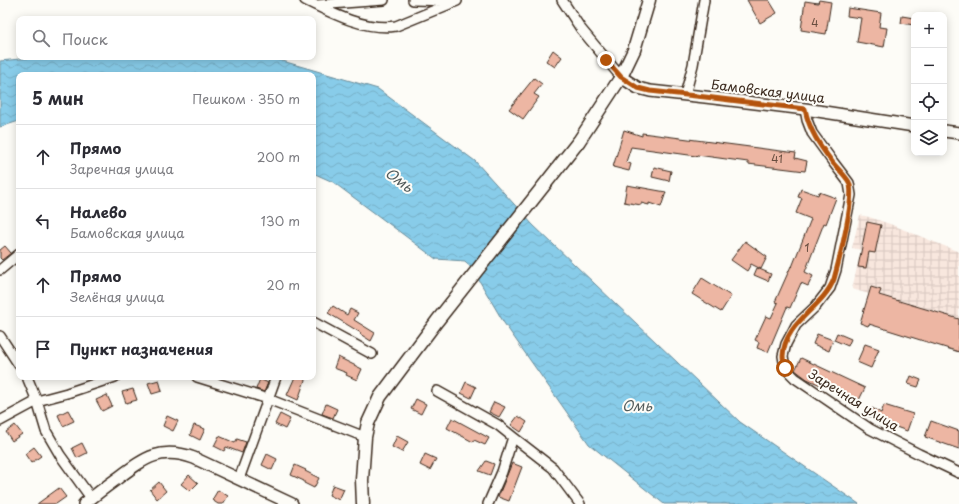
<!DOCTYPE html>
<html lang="ru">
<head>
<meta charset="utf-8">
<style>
  :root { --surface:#fff; --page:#f2f2f3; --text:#2b2b33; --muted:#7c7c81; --line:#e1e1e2 }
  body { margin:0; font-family:"Playpen Sans",sans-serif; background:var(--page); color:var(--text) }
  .controls { position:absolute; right:12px; top:12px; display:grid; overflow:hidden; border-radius:8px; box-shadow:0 2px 10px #0003 }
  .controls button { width:36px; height:36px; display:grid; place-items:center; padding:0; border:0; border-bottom:1px solid var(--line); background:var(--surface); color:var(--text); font:20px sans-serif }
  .stop { position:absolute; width:12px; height:12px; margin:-9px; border:3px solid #b45309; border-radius:50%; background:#fff }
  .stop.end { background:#b45309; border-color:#fff; box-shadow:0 1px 4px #0008 }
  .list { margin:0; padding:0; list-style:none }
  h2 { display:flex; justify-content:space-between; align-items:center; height:52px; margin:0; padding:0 16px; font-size:17px }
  h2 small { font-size:13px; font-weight:400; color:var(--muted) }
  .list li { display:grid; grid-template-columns:26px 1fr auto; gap:12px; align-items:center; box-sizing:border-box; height:64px; padding:0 16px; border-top:1px solid var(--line) }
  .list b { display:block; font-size:15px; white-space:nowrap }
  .list p { margin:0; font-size:13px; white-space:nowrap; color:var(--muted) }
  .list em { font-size:13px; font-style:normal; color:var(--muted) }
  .icon { flex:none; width:22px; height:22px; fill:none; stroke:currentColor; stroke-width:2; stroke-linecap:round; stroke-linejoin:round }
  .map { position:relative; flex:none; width:959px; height:504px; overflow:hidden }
  .search { position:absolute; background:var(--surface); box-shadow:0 2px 10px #0003; left:16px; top:16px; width:300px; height:44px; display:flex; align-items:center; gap:10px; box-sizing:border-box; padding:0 14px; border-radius:8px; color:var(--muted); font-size:15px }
  .panel { position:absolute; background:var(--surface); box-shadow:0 2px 10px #0003; left:16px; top:72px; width:300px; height:308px; border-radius:8px }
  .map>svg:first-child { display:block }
</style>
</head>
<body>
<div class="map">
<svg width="959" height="504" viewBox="0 0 959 504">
  <defs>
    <pattern id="industrial-grid" width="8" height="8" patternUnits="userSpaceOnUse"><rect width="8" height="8" fill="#f8e7de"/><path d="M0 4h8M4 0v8" fill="none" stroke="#d6c6be"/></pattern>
    <pattern id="water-waves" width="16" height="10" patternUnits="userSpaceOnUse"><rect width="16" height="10" fill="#88cce9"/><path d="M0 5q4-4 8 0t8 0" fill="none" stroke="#76afc7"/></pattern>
  </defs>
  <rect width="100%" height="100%" fill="#fdfcf7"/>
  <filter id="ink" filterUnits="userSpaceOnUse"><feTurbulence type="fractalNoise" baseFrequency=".025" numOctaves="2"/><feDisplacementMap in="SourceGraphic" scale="8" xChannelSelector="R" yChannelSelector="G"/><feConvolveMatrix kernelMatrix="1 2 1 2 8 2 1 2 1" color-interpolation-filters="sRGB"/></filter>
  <g filter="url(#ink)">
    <!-- industrial -->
    <path fill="url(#industrial-grid)" d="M860,215L869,217L890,224L959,252V352L869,324L868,326L860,323L869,294L852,289L861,250L852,248Z"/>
    <!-- water -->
    <path fill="url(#water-waves)" stroke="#698b98" d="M40,57H269L378,89L475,161L533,225L740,422L859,504H664L589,444L504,323L473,270L465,261L436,259L333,182L313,173V75H19V121L0,127V61Z"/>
    <!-- building -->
    <path fill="#edb6a3" stroke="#3b2a1e" d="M747,0H769L777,13L760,23Z
      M819,0L831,2L826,34L801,30L805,1L818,3Z
      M848,8L881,13L879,27L887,28L884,47L857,42L861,18L847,16Z
      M902,16L914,18V25L901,23Z
      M553,50L562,57L555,67L546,61Z
      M534,78L542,84L534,94L539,97L523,119L509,109Z
      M624,130L642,136V133L796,153L795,158L807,161L805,171L748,164V162L697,155L696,156L689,155L631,147L626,162L631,164L629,171L613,167Z
      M654,167L671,171L669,181L652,177Z
      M627,185L666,192L661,207L649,203V205L641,203V205L624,202Z
      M801,189L818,195L819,192L836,198L826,224L824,223L805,272L813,276L808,286L801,283L790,308L787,307L768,352L757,348L759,342L755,340L766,316L771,318L778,303L775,302L791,266L792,267L811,219L796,213L802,198L798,197Z
      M867,222L881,225L875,253L869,252L866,268L858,267Z
      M745,241L767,257L761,269L751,264L747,271L731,260Z
      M5,246L11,253L2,260L0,258V250Z
      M757,268L771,274L768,281L754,275Z
      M702,278L731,296L721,312L692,294Z
      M871,287L881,290L879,295L959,319V352L869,324L868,326L860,323Z
      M333,306L347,315L350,309L358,313L354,320L375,333L371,341L360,334L361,333L328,313Z
      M837,333L851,339L848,346L834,340Z
      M817,334L833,340L829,351L813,344Z
      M865,344L879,349L871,368L857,362Z
      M338,357L362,369L357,380L346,375L347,373L334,368Z
      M801,358L865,388L858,402L826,386L825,387L807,379L795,370Z
      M911,376L921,380L918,387L908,384Z
      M295,377H306L298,400L287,395Z
      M260,379L268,383L264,392L256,389Z
      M159,380L162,391L152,394L148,383Z
      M466,382L476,387L471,398L461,393Z
      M133,389L137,400L126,403L122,392Z
      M107,395L112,406L102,411L96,400Z
      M416,399L426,404L421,414L411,409Z
      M494,402L505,407L499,417L489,412Z
      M326,404L337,409L333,418L322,414Z
      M884,405L913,414L907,431L877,420L867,415L872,408L881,413Z
      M68,410L74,421L63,426L58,415Z
      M280,414L290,419L285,429L275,424Z
      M167,416L178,421L173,431L163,426Z
      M518,416L527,422L521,432L511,425Z
      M452,418L489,438L485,445L474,440L473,442L447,428Z
      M931,421L959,431V449L925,437Z
      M15,425L22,434L12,441L6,432Z
      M194,425L205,429L200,440L190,435Z
      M219,436L235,443L237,439L246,442L242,453L226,447L224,451L214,446Z
      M397,436L408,442L402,452L392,447Z
      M82,443L87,453L77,458L72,448Z
      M34,447L41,456L31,463L25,454Z
      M267,454L277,459L272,470L262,465Z
      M425,454L436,459L430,470L420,465Z
      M486,461L494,464L490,475L479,471Z
      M512,463L522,467L509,501L498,497Z
      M295,465L306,470L305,471L319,478L314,488L304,483V481L291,475Z
      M189,475L198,483L190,491L181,484Z
      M159,482L166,491L157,499L150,490Z
      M333,485L344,489L339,500L329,495Z
      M59,488L66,497L56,504H37Z
      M218,490L228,496L223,504H218L212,500Z"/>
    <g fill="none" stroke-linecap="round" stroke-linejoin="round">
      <!-- minor casing -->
      <g stroke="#3b2a1e" stroke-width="12">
        <path id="minor" d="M305,0C331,13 366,31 396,26L457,1
          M413,0L451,1
          M562,0L581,29L621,77
          M317,5L384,0
          M685,95L693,65L704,0
          M805,109L807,120L812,133L833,162L849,183L851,195L836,270L830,288L816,306L796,325L786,344L783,356L785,368L795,378L870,429L919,454L959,473
          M0,270L19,254
          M313,322L372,354
          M0,336L19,365
          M27,377L37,401L46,431L60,455L91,498
          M197,377L268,399L365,437
          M437,391L498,425L513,437L553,468L580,504
          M0,421L37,401L67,393L115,377
          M239,479L276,377
          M488,504L502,472L513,437"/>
      </g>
      <!-- tertiary casing -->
      <g stroke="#3b2a1e" stroke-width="14">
        <path id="tertiary" d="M621,77L638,88L650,91L705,97L805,109L914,126
          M944,131L959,133
          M84,504C95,495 107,486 118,478C145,458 160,446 194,458L292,504"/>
      </g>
      <!-- secondary casing -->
      <g stroke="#3b2a1e" stroke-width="15">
        <path id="secondary" d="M363,504L362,480L365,437L368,423L380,397L437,321L579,141L621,77L634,50L649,0"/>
      </g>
      <!-- minor -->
      <use href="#minor" stroke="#fdfcf7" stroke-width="9"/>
      <!-- tertiary -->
      <use href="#tertiary" stroke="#fdfcf7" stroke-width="11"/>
      <!-- secondary -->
      <use href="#secondary" stroke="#fdfcf7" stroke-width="12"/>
    </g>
  </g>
  <g fill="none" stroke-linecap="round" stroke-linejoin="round" filter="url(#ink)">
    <!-- route -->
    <path stroke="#b45309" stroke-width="5" d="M606,60L621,77L638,88L650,91L705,97L805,109C809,130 820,146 833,163C838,169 845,175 849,182C856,196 839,261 834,279C823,308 784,322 783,356C783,360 784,365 785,368"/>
  </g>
  <g text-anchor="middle" stroke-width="4" stroke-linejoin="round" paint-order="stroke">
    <!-- number labels -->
    <g font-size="11" fill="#684d3f">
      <text x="815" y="27">4</text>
      <text x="777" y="163">41</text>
      <text x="807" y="252">1</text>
    </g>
    <!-- street labels -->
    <g font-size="13" fill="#3b2a1e" stroke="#fdfcf7">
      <text transform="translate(768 91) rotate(7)" y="5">Бамовская улица</text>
      <text transform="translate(854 400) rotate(32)" y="5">Заречная улица</text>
    </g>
    <!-- water labels -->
    <g font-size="14" font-style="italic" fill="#525b5b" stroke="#fdfcf7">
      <text transform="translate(399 180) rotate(37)" y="5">Омь</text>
      <text x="637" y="411">Омь</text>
    </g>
  </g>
</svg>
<div class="controls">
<button>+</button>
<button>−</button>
<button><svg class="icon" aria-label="locate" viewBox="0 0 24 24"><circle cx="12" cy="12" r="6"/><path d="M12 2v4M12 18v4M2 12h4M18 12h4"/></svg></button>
<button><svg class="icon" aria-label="layers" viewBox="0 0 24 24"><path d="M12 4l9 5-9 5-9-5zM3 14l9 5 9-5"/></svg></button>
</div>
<div class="stop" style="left:785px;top:368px"></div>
<div class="stop end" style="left:606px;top:60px"></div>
<div class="search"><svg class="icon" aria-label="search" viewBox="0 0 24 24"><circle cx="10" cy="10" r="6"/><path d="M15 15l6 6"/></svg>Поиск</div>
<section class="panel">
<h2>5 мин<small>Пешком · 350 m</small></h2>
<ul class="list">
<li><svg class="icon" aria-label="ahead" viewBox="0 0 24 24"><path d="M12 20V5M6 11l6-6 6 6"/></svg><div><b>Прямо</b><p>Заречная улица</p></div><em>200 m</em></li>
<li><svg class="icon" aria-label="left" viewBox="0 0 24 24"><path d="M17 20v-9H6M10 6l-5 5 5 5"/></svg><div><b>Налево</b><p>Бамовская улица</p></div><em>130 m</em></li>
<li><svg class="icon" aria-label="ahead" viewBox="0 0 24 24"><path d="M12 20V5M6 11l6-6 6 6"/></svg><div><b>Прямо</b><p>Зелёная улица</p></div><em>20 m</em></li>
<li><svg class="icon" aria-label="arrive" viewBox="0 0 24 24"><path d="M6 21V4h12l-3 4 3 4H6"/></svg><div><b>Пункт назначения</b></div></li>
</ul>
</section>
</div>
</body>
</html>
